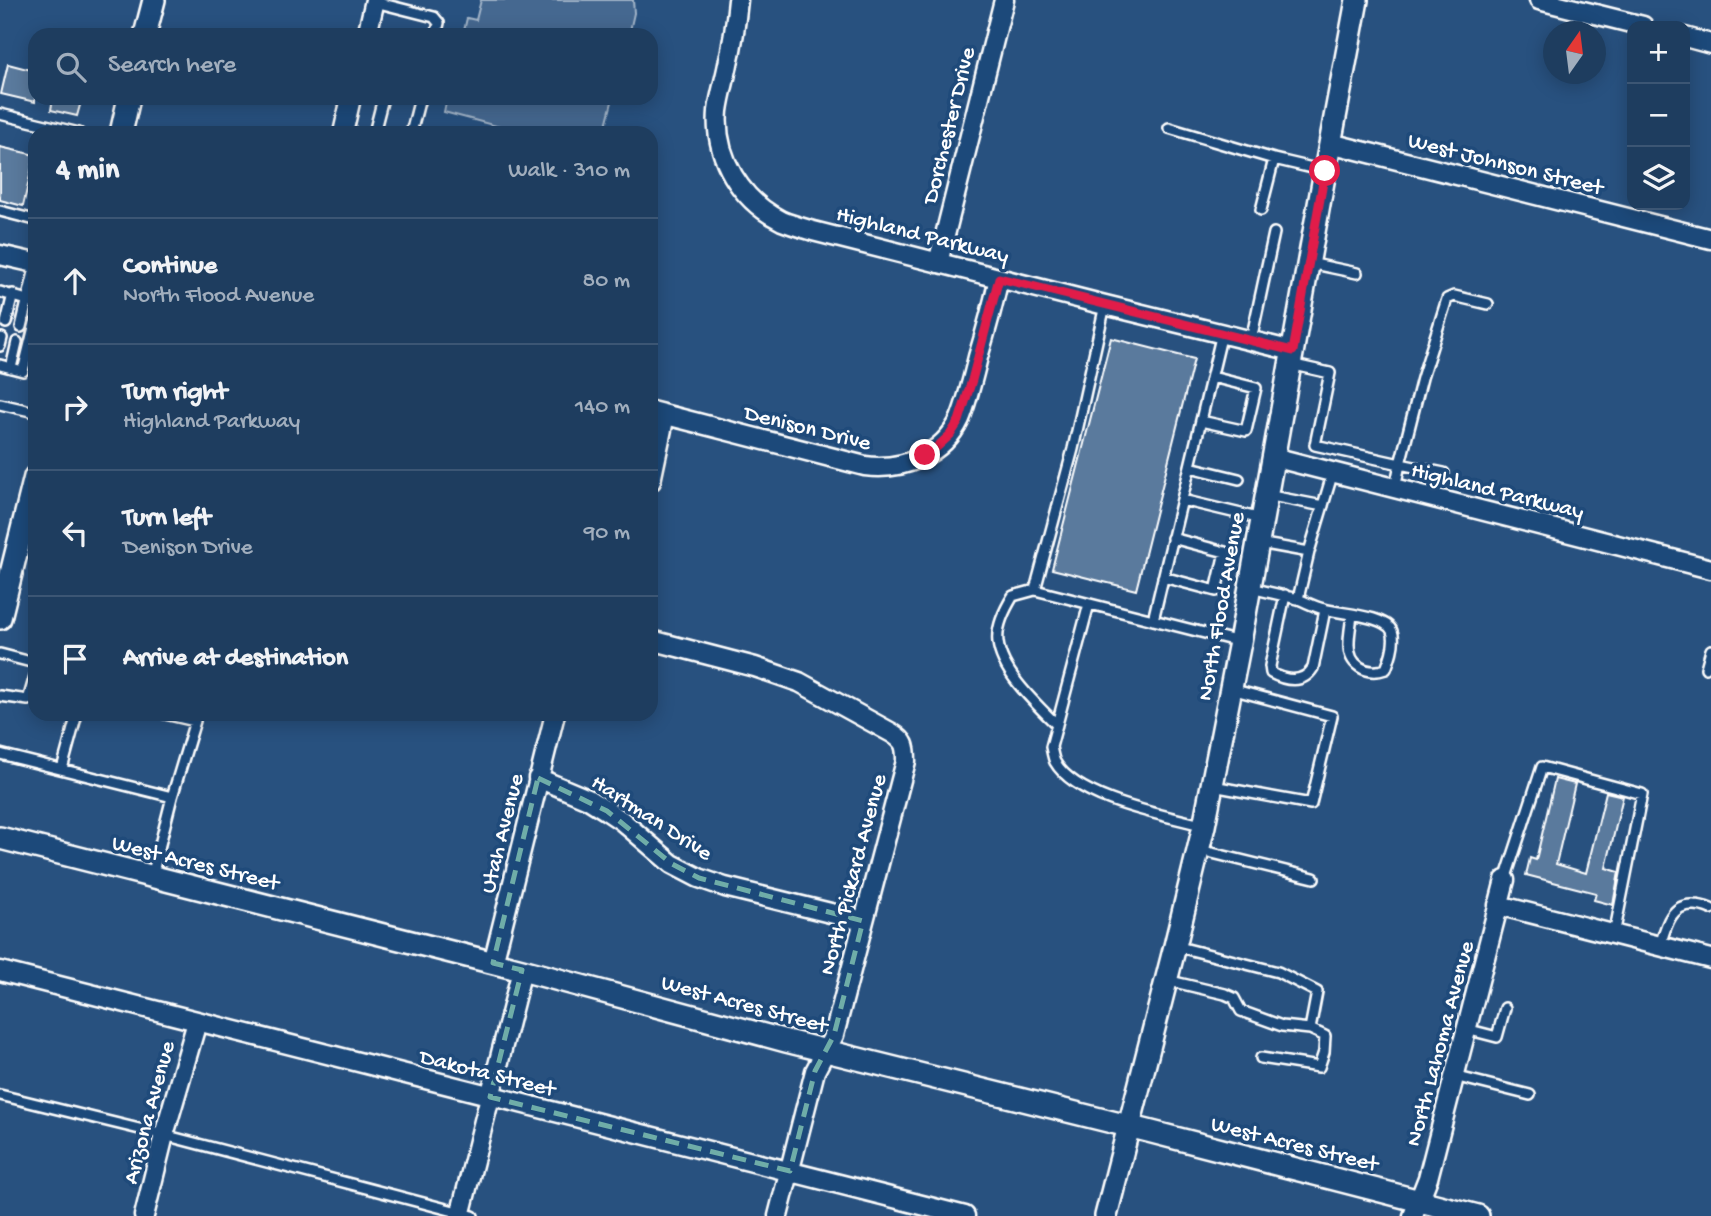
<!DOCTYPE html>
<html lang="en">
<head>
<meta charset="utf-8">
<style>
  :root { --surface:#1e3d5f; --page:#2b4868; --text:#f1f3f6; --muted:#a1aebd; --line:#3c5674 }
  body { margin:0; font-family:"Gochi Hand",sans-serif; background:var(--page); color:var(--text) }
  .controls { position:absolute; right:21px; top:21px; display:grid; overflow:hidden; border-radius:14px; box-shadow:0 4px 18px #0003 }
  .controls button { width:63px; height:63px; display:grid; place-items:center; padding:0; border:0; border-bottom:2px solid var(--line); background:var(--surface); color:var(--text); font:35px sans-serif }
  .compass { position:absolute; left:1543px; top:21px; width:63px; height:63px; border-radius:50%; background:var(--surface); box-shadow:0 4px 18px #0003; rotate:14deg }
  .stop { position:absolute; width:21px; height:21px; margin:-16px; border:5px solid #e11d48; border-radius:50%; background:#fff }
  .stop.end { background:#e11d48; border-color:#fff; box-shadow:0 2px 7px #0008 }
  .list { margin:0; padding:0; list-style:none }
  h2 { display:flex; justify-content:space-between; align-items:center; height:91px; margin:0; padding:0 28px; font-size:30px }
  h2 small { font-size:23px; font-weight:400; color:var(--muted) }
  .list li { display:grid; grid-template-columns:46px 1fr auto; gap:21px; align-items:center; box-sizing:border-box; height:126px; padding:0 28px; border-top:2px solid var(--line) }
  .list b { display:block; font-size:26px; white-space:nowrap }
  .list p { margin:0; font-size:23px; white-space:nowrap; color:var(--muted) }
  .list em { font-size:23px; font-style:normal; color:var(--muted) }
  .icon { flex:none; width:38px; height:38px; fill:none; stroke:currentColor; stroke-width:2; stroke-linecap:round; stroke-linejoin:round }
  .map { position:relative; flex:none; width:1711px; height:1216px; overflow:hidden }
  .search { position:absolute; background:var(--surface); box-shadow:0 4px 18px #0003; left:28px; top:28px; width:630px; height:77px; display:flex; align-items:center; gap:18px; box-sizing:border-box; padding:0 24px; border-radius:21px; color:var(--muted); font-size:26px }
  .panel { position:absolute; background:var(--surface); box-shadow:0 4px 18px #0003; left:28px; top:126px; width:630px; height:595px; border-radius:21px }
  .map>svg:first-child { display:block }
</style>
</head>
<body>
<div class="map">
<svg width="1711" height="1216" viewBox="0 0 1711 1216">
  <rect width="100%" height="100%" fill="#28517f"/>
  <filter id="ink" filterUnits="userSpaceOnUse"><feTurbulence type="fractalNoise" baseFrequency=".0143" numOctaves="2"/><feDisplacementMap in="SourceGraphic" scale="14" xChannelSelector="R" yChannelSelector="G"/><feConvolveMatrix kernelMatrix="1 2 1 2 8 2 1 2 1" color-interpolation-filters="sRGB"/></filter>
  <g filter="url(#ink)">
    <!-- green -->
    <path fill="#446890" stroke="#a2b4c8" stroke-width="2" d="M481,0H633L634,13L629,35H463L467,18L476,20Z
      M447,98H613L604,133H523L444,112Z"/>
    <!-- building -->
    <path fill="#5a7a9d" stroke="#fff" stroke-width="2" d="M8,64L35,71V102L1,94Z
      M53,98H82L77,116L51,110Z
      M0,147L35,155L23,206L0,200Z
      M1111,338L1194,359L1136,590L1052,569Z
      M1555,779L1575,784L1556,864L1586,873L1606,792L1623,796L1606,868L1619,872L1613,905L1594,900L1596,893L1526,875L1530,858L1536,860Z"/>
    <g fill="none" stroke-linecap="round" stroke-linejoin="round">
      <!-- service casing -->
      <g stroke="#fff" stroke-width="14">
        <path id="service" d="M375,2L434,17L439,23L436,35
          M0,114L79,133
          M1169,128L1274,159L1325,171
          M374,133L383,98
          M411,133L420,98
          M1261,210L1274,159
          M0,211L35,220
          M1309,263L1357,273
          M0,292L27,300L35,305
          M1105,305L1073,449L1035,590L1240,642
          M6,323L13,294
          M21,327L35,268
          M1251,340L1274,233
          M0,346L2,338
          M1290,364L1330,373L1315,445L1400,464L1395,488
          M0,365L23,371L35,323
          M11,368L17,342
          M0,404L35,412
          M1201,421L1246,431L1256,388L1212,377
          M1190,467L1239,479
          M1444,473L1400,464L1422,378L1447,299L1454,296L1488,304
          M1266,495L1323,506
          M1182,500L1262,519
          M1259,543L1309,552
          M1163,577L1216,591L1225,552L1172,538
          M1251,588L1298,599L1309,552L1333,472
          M1035,590L1013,596C1005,609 996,626 998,642C1001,672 1036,704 1057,725
          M1285,595L1270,666L1271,673C1286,681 1303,684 1313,668L1325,610
          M1298,599C1306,602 1315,607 1324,609C1340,614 1385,615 1392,631C1396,641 1390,659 1386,669C1366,676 1348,665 1349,643C1349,634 1351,624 1352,615
          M1089,604L1051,747C1052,751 1053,758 1055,762C1077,800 1163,815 1202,825
          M1153,620L1222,333
          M0,654L35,663
          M1706,668L1711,650
          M0,696L28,700L35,676
          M165,714L195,721L172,797
          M0,754L172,797L152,876
          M62,769L77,714
          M1213,786L1311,804L1332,716L1231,689
          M1200,850L1314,878
          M1505,880L1542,767L1642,794L1614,935
          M1175,946L1278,972L1317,992L1310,1029
          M1660,946C1665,929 1670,903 1694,905C1699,905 1706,907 1711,909
          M1166,980L1225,994L1234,998L1241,1011L1282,1026L1310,1029L1325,1036L1324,1052L1319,1067L1261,1058
          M1466,1029L1497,1037L1505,1008
          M1454,1076L1530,1095
          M0,1095L164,1135L473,1216"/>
      </g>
      <!-- minor casing -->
      <g stroke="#fff" stroke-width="23">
        <path id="minor" d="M738,0C736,21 733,43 728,64C725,80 720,95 718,111C714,157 741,201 782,221C792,225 803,228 813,231L1105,305L1293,351
          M1539,0L1643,26
          M367,35L375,0
          M1685,37L1711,44
          M343,133L351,98
          M1330,143L1711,239
          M0,255L35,263
          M938,263L1004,0
          M651,411L865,466C903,471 943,455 960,419C968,399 973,377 978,357C986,331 993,305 999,278
          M1273,457L1711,569
          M651,481L665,415
          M651,640L755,667L799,682L892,733C905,741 906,746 906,761L834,1035L815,1071L778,1216
          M538,778L588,799L607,811L622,821L672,864L699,878L725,887L863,921
          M1498,905L1711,959
          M493,963L555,714
          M0,971L965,1216
          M144,1216L164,1135L197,1022
          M460,1216L522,970
          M1413,1216L1428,1178L1505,880"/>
      </g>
      <!-- tertiary casing -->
      <g stroke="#fff" stroke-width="26">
        <path id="tertiary" d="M145,35L154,0
          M121,133L129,98
          M0,618L35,477
          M0,838L522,970L786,1041L1148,1131L1478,1216
          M1106,1216L1175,946L1204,826L1240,642L1325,171L1357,0"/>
      </g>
      <!-- service -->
      <use href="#service" stroke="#1f4a7a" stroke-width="9"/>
      <!-- minor -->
      <use href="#minor" stroke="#1f4a7a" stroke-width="18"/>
      <!-- tertiary -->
      <use href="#tertiary" stroke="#1f4a7a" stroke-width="21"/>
    </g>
  </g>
  <g fill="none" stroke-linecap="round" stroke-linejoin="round" filter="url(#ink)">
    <!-- route -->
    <path stroke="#e11d48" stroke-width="9" d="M925,455L937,447L950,435L959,421L972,380L999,278L1293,351L1325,171"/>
  </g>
  <!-- marked area -->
  <path fill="none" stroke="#6fada8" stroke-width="5" stroke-dasharray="14 9" stroke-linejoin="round" d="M538,778L607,811L672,864L699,878L863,921L834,1035L815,1071L790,1171L490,1097L522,970L493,963Z"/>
  <g text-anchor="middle" stroke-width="7" stroke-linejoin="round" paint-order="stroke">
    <!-- street labels -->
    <g font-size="23" fill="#fff" stroke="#1f4a7a">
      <text transform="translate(947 125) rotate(-76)" y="8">Dorchester Drive</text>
      <text transform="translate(1506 162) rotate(14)" y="8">West Johnson Street</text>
      <text transform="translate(923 233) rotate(14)" y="8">Highland Parkway</text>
      <text transform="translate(808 426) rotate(14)" y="8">Denison Drive</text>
      <text transform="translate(1498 489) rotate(14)" y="8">Highland Parkway</text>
      <text transform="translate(1219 606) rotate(-80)" y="8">North Flood Avenue</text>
      <text transform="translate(653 816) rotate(33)" y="8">Hartman Drive</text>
      <text transform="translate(500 833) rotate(-76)" y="8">Utah Avenue</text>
      <text transform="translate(196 861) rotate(14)" y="8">West Acres Street</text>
      <text transform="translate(851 874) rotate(-75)" y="8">North Pickard Avenue</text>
      <text transform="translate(745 1002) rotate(15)" y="8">West Acres Street</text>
      <text transform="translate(1438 1043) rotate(-75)" y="8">North Lahoma Avenue</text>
      <text transform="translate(488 1071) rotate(14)" y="8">Dakota Street</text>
      <text transform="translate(147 1112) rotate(-75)" y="8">Arizona Avenue</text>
      <text transform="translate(1295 1142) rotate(14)" y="8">West Acres Street</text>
    </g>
  </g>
</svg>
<div class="controls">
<button>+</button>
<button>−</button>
<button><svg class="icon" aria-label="layers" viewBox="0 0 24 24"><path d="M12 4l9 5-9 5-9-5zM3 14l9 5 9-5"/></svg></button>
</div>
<svg class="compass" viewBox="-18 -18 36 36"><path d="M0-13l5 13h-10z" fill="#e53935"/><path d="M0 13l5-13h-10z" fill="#a1aebd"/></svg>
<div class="stop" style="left:1325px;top:171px"></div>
<div class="stop end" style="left:925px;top:455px"></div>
<div class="search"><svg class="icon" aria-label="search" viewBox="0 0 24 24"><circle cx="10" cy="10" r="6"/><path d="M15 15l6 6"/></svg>Search here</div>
<section class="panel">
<h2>4 min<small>Walk · 310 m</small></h2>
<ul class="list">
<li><svg class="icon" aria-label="ahead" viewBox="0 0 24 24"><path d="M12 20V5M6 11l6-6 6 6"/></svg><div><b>Continue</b><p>North Flood Avenue</p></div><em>80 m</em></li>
<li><svg class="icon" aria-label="right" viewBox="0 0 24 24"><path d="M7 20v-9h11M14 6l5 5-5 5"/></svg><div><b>Turn right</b><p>Highland Parkway</p></div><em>140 m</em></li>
<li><svg class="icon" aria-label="left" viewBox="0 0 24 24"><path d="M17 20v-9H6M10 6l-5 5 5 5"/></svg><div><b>Turn left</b><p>Denison Drive</p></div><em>90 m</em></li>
<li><svg class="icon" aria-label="arrive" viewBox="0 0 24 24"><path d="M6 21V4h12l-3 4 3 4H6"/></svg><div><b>Arrive at destination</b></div></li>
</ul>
</section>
</div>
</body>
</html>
